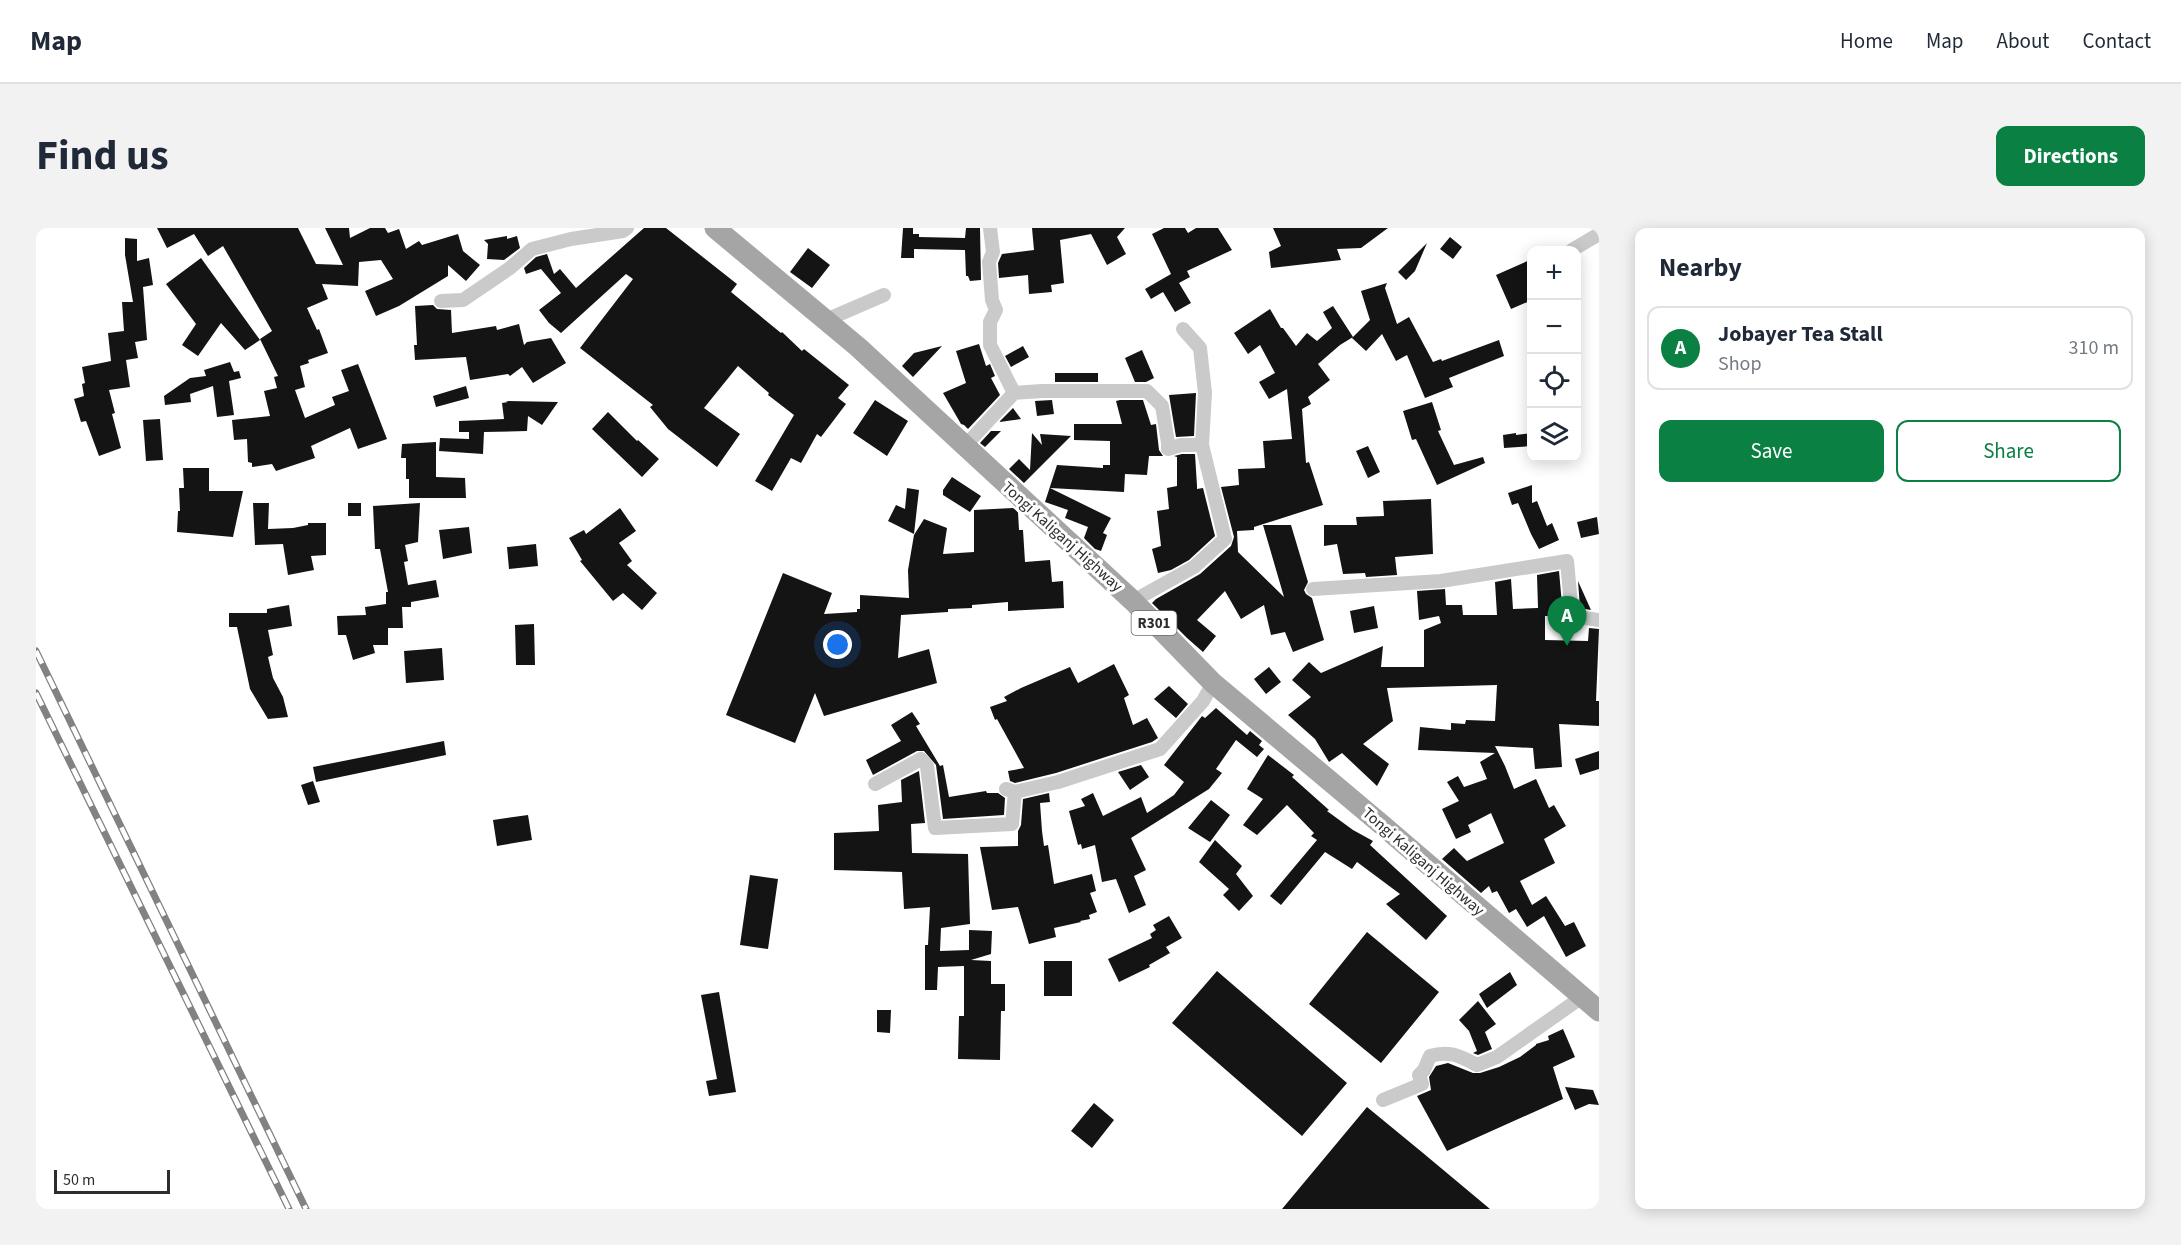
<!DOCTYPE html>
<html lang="en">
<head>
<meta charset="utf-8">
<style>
  :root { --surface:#fff; --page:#f2f2f3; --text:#1f2937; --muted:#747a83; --line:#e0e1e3; --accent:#0b8043 }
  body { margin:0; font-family:"Source Sans 3",sans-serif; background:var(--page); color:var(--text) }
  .controls { position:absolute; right:18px; top:18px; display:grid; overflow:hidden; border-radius:12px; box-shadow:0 3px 15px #0003 }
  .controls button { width:54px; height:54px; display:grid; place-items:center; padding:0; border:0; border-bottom:2px solid var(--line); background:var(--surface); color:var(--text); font:30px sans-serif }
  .scale { position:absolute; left:18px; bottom:15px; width:116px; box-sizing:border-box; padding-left:6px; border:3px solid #2d2d2d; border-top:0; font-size:16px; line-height:21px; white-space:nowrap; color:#2d2d2d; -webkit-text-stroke:4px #fff; paint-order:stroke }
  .you { position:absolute; left:802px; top:417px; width:21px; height:21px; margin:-15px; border:4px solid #fff; border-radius:50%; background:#1a73e8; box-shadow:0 0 0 9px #1a73e833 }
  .badge { display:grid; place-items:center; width:39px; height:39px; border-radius:50%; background:var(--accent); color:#fff; font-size:20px; font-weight:700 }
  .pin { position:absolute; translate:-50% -50px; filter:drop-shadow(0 2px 3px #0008) }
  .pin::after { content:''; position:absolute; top:32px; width:21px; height:18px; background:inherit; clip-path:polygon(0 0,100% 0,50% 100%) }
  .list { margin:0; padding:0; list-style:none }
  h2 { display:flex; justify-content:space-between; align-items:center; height:78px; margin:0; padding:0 24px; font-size:26px }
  h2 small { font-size:20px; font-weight:400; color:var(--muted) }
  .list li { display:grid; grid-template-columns:39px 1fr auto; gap:18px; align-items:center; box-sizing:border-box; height:84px; margin:0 12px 12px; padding:0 12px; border:2px solid var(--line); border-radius:12px }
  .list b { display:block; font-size:22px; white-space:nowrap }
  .list p { margin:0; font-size:20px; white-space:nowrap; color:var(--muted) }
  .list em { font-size:20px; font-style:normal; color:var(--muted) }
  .actions { display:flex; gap:12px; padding:18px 24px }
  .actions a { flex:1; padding:14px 0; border:2px solid var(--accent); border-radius:12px; text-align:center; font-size:21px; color:var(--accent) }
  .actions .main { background:var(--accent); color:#fff }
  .icon { flex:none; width:33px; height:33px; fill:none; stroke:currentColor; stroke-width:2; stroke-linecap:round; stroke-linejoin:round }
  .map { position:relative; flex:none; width:1563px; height:981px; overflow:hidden; border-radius:12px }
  header { display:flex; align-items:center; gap:36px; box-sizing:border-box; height:84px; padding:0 30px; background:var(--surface); border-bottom:2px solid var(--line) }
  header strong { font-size:28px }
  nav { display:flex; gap:33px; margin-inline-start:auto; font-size:21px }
  .intro { display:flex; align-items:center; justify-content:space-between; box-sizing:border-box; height:144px; padding:0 36px }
  h1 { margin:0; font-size:42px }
  .button { padding:15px 27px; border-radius:12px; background:var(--accent); color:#fff; font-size:21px; font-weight:700 }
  main { display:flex; gap:36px; padding:0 36px }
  aside { flex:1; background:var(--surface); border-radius:12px; box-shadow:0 3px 15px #0003 }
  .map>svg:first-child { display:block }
</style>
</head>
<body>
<header>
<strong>Map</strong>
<nav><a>Home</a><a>Map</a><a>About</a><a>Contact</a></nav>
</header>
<div class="intro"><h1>Find us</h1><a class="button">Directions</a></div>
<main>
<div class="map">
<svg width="1563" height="981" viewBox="0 0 1563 981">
  <rect width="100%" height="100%" fill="#fff"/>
  <!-- building -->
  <path fill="#141414" d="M121,0H262L280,36L307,37L289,0H313L314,10L334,0H349L352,5L363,1L370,21L383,13L386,17L422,6L427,23L444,37L430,53L412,37V48L363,78L340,88L329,63L357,51L345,32L323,34L322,58L286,56L292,71L271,80L281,102L283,101L292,125L272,132L273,135L264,138L269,159L259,162L269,190L299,177L296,169L313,163L305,142L322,136L351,211L322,221L314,200L275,218L279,230L240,243L236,236L216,239V235L212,234L211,211L198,212L196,192L234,188L228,163L241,160L238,149L242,148L224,111L236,103L187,18L172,28L158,6L131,20Z
    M608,0H630L701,56L695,64L745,105L746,104L766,123L768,121L813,157L802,170L810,176L785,209L781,206L765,235L755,230L736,263L719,253L758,187L732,167L733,165L702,138L668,180L704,206L681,239L632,201L614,179L617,177L544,120L597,51L590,46L525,105L513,95L503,82L525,65L505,41L490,46L488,40L500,29L511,26L518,46L524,41L540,60Z
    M867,0H877V6H883V9L929,10L930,0H944L945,52L934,53L932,48H930L929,22L878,21V30H865Z
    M996,0H1089L1081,9L1090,26L1071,37L1055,6L1024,12L1028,55L1015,57L1016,64L993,66L992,47L963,50L962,35L966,26L998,22Z
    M1128,0H1149L1152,5L1160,0H1182L1196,22L1151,43L1154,49L1143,55L1155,75L1139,84L1127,64L1115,71L1109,61L1135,46L1116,6Z
    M1237,0H1352L1325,20L1301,21L1305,32L1235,40L1233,24L1245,18Z
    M471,8V11L481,8L484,20L468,32L451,31L452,16L448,12Z
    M1414,9L1426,19L1417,31L1404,21Z
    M89,10L101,11V33L113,30L117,57L107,59L111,112L99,114L102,130L90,132L94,159L73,162L79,185L76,186L85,220L63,228L50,193L45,194L38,171L48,168L46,156L49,155L46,139L75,133L72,105L88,103L86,74H97L89,27Z
    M1391,15L1379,43L1370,52L1362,44Z
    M772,20L794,37L776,60L754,44Z
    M165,30L224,112L209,122L185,95L162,128L146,117L160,96L130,56Z
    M1496,31V72L1475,81L1460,47Z
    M1351,55L1349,60L1361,96L1373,89L1397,134L1405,131L1406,133L1463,112L1468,128L1413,150L1417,159L1389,170L1371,127L1360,133L1346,106L1330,123L1316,110L1334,92L1325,63Z
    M397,77L401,81L415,82L416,105L460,98L461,102L483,96L488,117L491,114L515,110L530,135L497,155L486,139L474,148L472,146L434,152L430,129L379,132L378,117H381L379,78Z
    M1297,78L1317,109L1304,117L1282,136L1294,152L1272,169L1275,176L1266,181L1270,235L1273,234L1287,277L1218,299V302L1201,303L1202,324L1248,369L1227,297H1255L1272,354L1268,362L1270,366L1276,370L1288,412L1257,424L1249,404L1235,407L1228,377L1205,391L1189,363L1161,392L1180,408L1167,424L1151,410L1116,375L1120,371L1164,346L1195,318L1198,309L1185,259L1203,257L1202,241L1229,240L1227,213L1256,211L1251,161L1233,171L1223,154L1239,145L1224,117L1212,126L1198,105L1234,81L1245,100H1247L1260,118L1271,105L1281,113L1296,100L1287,84Z
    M943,116L950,138L954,136L959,148L955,150L964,167L932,201L928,197L925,196L907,165L930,155L920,123Z
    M906,118L877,149L866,138L878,125Z
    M987,118L993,129L975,139L969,128Z
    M1106,122L1118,150L1110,154H1099L1089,130Z
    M194,134L198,144L203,143L205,150L193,153L198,187L181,189L177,158L154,166L155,174L129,177L128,168L154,150L170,148L168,142Z
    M1019,145H1062V154H1019Z
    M430,158L433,170L400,179L397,168Z
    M1160,165L1158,208L1140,209L1133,167Z
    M839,172L872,193L851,228L817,205Z
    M1016,172L1018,186L1001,188L999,173Z
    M1084,172H1107L1115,197L1120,196L1123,222L1127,228H1113L1111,247L1089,246L1088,264L1014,260L1075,290L1067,305L1071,307L1065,323L1059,321L1048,310L1052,299L1029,290L1032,282L1009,274L1021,237L1067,240V237H1074V213L1038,212V196H1086L1080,173Z
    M470,173L522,174L506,197L492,188L491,203L448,204L447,226L403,223L404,210L433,211V204H423V193L468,191L466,175L472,174Z
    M1396,174L1405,202L1402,203L1418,237L1447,229L1449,235L1401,257L1380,211L1376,212L1367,183Z
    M977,180L985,191L963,194Z
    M572,184L601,213L602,212L623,231L606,249L556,201Z
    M124,191L127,232L110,233L107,192Z
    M955,203H965L949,219L944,215Z
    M996,205L1006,217L1004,206L1035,208L988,255L973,241L983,231L994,242Z
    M1480,205V207L1496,205V218L1468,220L1467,207Z
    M400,214V249L429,250L430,270H373V251H370V230H365L366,216Z
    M1332,218L1344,244L1332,250L1320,223Z
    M1146,226H1159L1161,258V261L1167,260L1179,308L1153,332L1135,342L1122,345L1116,321L1125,318L1121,283L1133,281L1131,260L1141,258V229L1138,228Z
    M147,240H173V263H207L197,309L141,304L142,283H144L143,260H148Z
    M916,249L945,268L934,284L907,267V262Z
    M1496,257V275L1501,273L1511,298L1516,295L1523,312L1503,321L1495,306L1482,275L1476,277L1472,265Z
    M871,260L883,262L878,306L852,293L860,277L869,281Z
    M1395,271L1397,326L1359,329L1361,347L1330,349L1329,345L1307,346L1301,316L1288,318V297H1321L1320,289L1348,288L1347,273Z
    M217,275H233L232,301L257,300L272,297V295H290V327L275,328L278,342L252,347L247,316L219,317Z
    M312,275H325V288H312Z
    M384,275L382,314L369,317L372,333L368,334L372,357L400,352L403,369L375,374V379H366L367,400H352V417H337L339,425L317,432L310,407H302L301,388L330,387L329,379L350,376V364H352L344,321H339L337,278Z
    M584,280L600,303L583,315L596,333L591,337L621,365L606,382L587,365L577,373L544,333L546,332L533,310L548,302L550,306Z
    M977,280L982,284L983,302H987L989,334L1014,332L1016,354L1027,353L1028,380L972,383V374L936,377V380L912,381V384L865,387L862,430L893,421L901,455L788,488L779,465L759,515L690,487L747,345L796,365L788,386L821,384V381H824V367L873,370L872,342L878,307L888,291L911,300L907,326L938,324V282Z
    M1561,289L1563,306L1545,310L1541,294Z
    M433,299L436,325L407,331L403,302Z
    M500,316L502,338L473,341L471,319Z
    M1523,343L1527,388H1509V412L1552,413L1553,400L1563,401L1560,473H1563V498L1523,496L1526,539L1499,541L1497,520L1459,518L1469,538L1478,561L1500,551L1513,580L1518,577L1530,598L1508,611L1519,635L1484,653L1496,677L1510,668L1529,698L1538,694L1550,718L1530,729L1508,688L1491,699L1480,681L1473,685L1461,663L1456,665L1453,658L1445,665L1406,631L1418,620L1431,633L1468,615L1455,585L1432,597L1435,604L1420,611L1406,581L1423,573L1411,554L1422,548L1428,559L1451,551L1444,534L1459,525L1382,522L1384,499L1415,502V495L1429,496L1430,492L1459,493L1461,457L1351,460L1357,493L1327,516L1353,536L1341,558L1306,525L1293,534L1279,511L1252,487L1275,469L1256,452L1273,434L1285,445L1347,418L1345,439H1388V402L1405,395L1403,388L1383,392L1381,363L1409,361L1410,377H1426L1427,387H1461L1459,354L1475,351L1477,381L1502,380L1501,347Z
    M1542,353L1555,382L1544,380Z
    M253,377L256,398L232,402L237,427L232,429L237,450L247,469L252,489L232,491L214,461L201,399H193V385H231V381Z
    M1338,378L1342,400L1318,405L1314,383Z
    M498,396L499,437H480L479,397Z
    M406,420L408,452L370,455L368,423Z
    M1078,436L1093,467L1088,470L1097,497L1111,490L1122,510L1116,514L1020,545L979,555L974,553L972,543L988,540L961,491L959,492L954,479L971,473L968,469L985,460L1034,439L1042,455Z
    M1233,439L1245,454L1230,466L1218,451Z
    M1133,458L1152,476L1140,490L1118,471Z
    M1180,480L1211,507L1214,503L1226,513L1223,517L1228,521L1221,529L1200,512L1180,541L1186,545L1173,561L1095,610L1110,642L1098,648L1110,677L1093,685L1080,651L1066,654L1059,617L1046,621L1045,616L1042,617L1033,583L1049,578L1045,571L1057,565L1067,588L1105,569L1111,585L1138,567L1148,554L1128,537L1166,488L1169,490Z
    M876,484L884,496L880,498L904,538L907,537L913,569L950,563L951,565H962L969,570L968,587L907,591L900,537L888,523H881L837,547L830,532L865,513L855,497Z
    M408,513L410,527L280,554L277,539Z
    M1563,523V541L1544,547L1539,531Z
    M1232,527L1258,547L1256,549L1293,582L1291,583L1317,602L1337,613L1334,617L1411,688L1390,712L1350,676L1364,666L1321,634L1316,641L1289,624L1245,677L1234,668L1281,612L1275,608L1278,605L1251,577L1221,607L1207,597L1227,571L1211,561Z
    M1105,537L1113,549L1094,562L1082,544Z
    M883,543L889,595L875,596L876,625L932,626L934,696L905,700L904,723L933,722V702L956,703L955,726L935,732L955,733V756H969V783H965L964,832L922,831L923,788H928V738L902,739L901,762H889V717H892L894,679L868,681L866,644L798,642V605L843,603L842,577L866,574L865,552Z
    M277,553L284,574L272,577L265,557Z
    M1013,565L1014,574L1004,575L1006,603L1008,618L1012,617L1018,656L1056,646L1060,663L1054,665L1061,684L1053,687L1054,691L1044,693L1045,694L1018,700L1020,709L993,716L982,679L956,682L944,619L982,618V603L985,597L987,571Z
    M1175,572L1194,587L1174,614L1152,600Z
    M492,587L496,612L461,618L457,592Z
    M1179,612L1206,638L1200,646L1217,668L1203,683L1187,667L1193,661L1163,634Z
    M714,647L742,651L732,721L704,717Z
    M1133,688L1146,710L1130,719L1134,725L1113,737L1114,739L1083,754L1072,731L1116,710L1114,706L1120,702L1117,697Z
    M1331,704L1403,764L1345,835L1273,776Z
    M1008,733H1036V768H1008Z
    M1181,743L1311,855L1266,908L1136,795Z
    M1474,744L1481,757L1451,780L1443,766Z
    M683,764L700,864L673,868L670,853L681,851L665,767Z
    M1442,773L1460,796L1449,804L1456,821L1442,827L1437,825L1441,823L1433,803L1423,792Z
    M841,782H855L854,805L841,804Z
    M1527,801L1539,829L1517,839L1527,871L1411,923L1381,868L1395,862L1393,849L1400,838L1412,835L1437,845H1444L1463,839L1484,829L1500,817V816L1513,812L1512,808Z
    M1529,859L1557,862L1563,877L1553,876L1539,882Z
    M1058,875L1078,892L1056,920L1035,903Z
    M1331,879L1387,925L1454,981H1246Z"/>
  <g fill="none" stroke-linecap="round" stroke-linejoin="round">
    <!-- street -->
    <path stroke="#cacaca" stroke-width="14" d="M954,0L957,24L953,34L956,72L960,82L954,94V117L978,165
      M1536,22L1563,6
      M405,73L427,72L474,40L496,21L535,11L587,3L591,0
      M790,92L848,67
      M928,219L978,165L1006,163H1111L1126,178L1132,215V221L1145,217H1166
      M1277,361L1405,353L1531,333L1536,388L1563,392
      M1097,373L1158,339L1189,311L1166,217L1169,165L1164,120L1147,101
      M839,556L885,531L891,538L899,600L976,596L979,564
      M970,561L979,564L1022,554L1124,521L1167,473L1177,455
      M1347,872L1386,856L1383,847L1388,842L1394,828C1413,822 1424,828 1441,837L1461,829L1546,769"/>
    <!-- primary -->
    <path stroke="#a5a5a5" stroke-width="21" d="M679,0L822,119L1097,373L1177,455L1345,596L1563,783"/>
    <!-- rail casing -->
    <g stroke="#828282" stroke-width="7">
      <path id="rail" d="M0,423L270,981
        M0,465L253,981"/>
    </g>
    <!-- rail -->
    <use href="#rail" stroke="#fff" stroke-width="4.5" stroke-dasharray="14" stroke-linecap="butt"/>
  </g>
  <g text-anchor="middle" stroke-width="6" stroke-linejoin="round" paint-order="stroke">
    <!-- shield labels -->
    <rect fill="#fff" stroke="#6c6c6c" stroke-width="1.5" x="1095.5" y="383" width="45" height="24" rx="4.5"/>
    <g font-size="15" font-weight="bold" fill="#2d2d2d">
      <text x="1118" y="400">R301</text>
    </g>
    <!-- street labels -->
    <g font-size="16" fill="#2d2d2d" stroke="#fff">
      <text transform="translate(1027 308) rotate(42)" y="6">Tongi Kaliganj Highway</text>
      <text transform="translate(1388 633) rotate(41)" y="6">Tongi Kaliganj Highway</text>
    </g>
  </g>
</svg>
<div class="controls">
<button>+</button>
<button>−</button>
<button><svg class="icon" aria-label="locate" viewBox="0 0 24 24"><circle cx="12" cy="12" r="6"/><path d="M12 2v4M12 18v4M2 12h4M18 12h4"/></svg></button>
<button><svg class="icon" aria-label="layers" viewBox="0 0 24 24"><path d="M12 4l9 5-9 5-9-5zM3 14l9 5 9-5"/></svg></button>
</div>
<div class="scale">50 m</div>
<div class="you"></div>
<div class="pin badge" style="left:1531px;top:418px">A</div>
</div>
<aside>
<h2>Nearby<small></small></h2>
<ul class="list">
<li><span class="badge">A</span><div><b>Jobayer Tea Stall</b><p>Shop</p></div><em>310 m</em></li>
</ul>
<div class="actions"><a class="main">Save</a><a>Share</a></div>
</aside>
</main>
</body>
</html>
